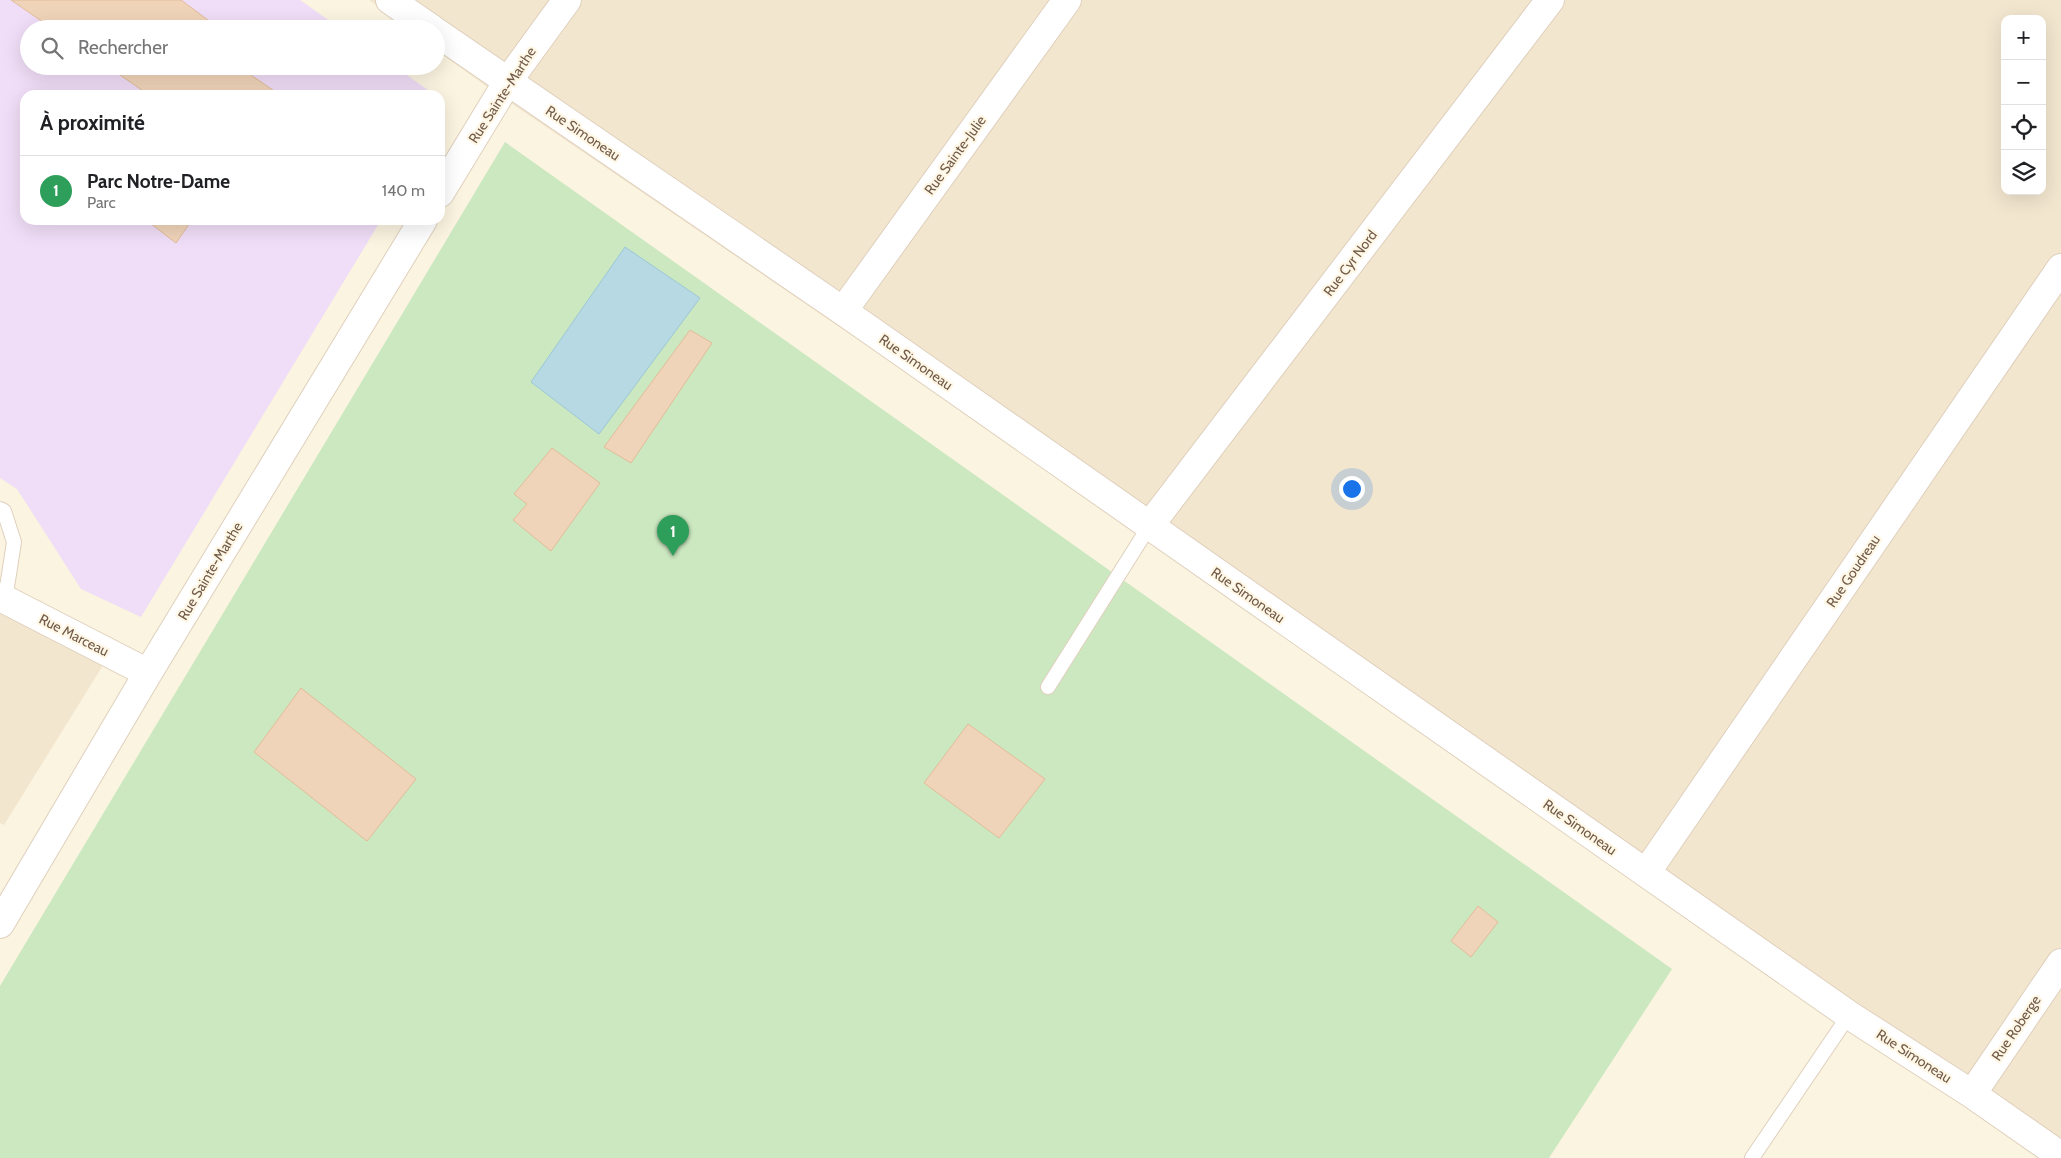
<!DOCTYPE html>
<html lang="fr">
<head>
<meta charset="utf-8">
<style>
  :root { --surface:#fff; --page:#f6f6f6; --text:#202124; --muted:#757577; --line:#e0e0e0; --accent:#d93025 }
  body { margin:0; font-family:Cabin,sans-serif; background:var(--page); color:var(--text) }
  .controls { position:absolute; right:15px; top:15px; display:grid; overflow:hidden; border-radius:10px; box-shadow:0 5px 20px #0002 }
  .controls button { width:45px; height:45px; display:grid; place-items:center; padding:0; border:0; border-bottom:1px solid var(--line); background:var(--surface); color:var(--text); font:25px sans-serif }
  .you { position:absolute; left:1351px; top:488px; width:18px; height:18px; margin:-12px; border:4px solid #fff; border-radius:50%; background:#1a73e8; box-shadow:0 0 0 8px #1a73e833 }
  .badge { display:grid; place-items:center; width:32px; height:32px; border-radius:50%; background:var(--accent); color:#fff; font-size:16px; font-weight:700 }
  .pin { position:absolute; translate:-50% -41px; filter:drop-shadow(0 1px 2px #0008) }
  .pin::after { content:''; position:absolute; top:26px; width:18px; height:15px; background:inherit; clip-path:polygon(0 0,100% 0,50% 100%) }
  .list { margin:0; padding:0; list-style:none }
  h2 { display:flex; justify-content:space-between; align-items:center; height:65px; margin:0; padding:0 20px; font-size:21px }
  h2 small { font-size:16px; font-weight:400; color:var(--muted) }
  .list li { display:grid; grid-template-columns:32px 1fr auto; gap:15px; align-items:center; box-sizing:border-box; height:70px; padding:0 20px; border-top:1px solid var(--line) }
  .list b { display:block; font-size:19px; white-space:nowrap }
  .list p { margin:0; font-size:16px; white-space:nowrap; color:var(--muted) }
  .list em { font-size:16px; font-style:normal; color:var(--muted) }
  .icon { flex:none; width:28px; height:28px; fill:none; stroke:currentColor; stroke-width:2; stroke-linecap:round; stroke-linejoin:round }
  .map { position:relative; flex:none; width:2061px; height:1158px; overflow:hidden }
  .search { position:absolute; background:var(--surface); box-shadow:0 5px 20px #0002; left:20px; top:20px; width:425px; height:55px; display:flex; align-items:center; gap:12px; box-sizing:border-box; padding:0 18px; border-radius:28px; color:var(--muted); font-size:19px }
  .panel { position:absolute; background:var(--surface); box-shadow:0 5px 20px #0002; left:20px; top:90px; width:425px; height:135px; border-radius:15px }
  .map>svg:first-child { display:block }
</style>
</head>
<body>
<div class="map">
<svg width="2061" height="1158" viewBox="0 0 2061 1158">
  <rect width="100%" height="100%" fill="#fbf4e0"/>
  <!-- residential -->
  <path fill="#f3e6cf" fill-rule="evenodd" d="M369,0H2061V1156L1849,1015L483,84L436,50V29H408ZM2005,19H2042V191H2005Z
    M0,597L110,654L4,825L0,823Z"/>
  <!-- education -->
  <path fill="#f0ddf7" d="M0,0H300L341,29H29V66H394L435,95H25V220H381L141,617L81,589L17,489L0,478Z"/>
  <!-- green -->
  <path fill="#cce8c0" d="M505,142L1672,969L1549,1158H0V986Z"/>
  <!-- water -->
  <path fill="#b6d9e4" stroke="#9cc7d6" d="M625,247L700,298L599,434L531,382Z"/>
  <!-- building -->
  <path fill="#f0d4b9" stroke="#e2bc99" d="M11,0H181L220,29H53Z
    M107,66H238L280,95H149Z
    M146,220H192L176,243Z
    M690,330L712,343L631,463L604,447Z
    M552,448L600,483L551,551L513,520L527,504L514,494Z
    M301,688L416,779L367,841L254,752Z
    M968,724L1045,779L999,838L924,783Z
    M1478,906L1498,922L1471,957L1451,941Z"/>
  <g fill="none" stroke-linecap="round" stroke-linejoin="round">
    <!-- service casing -->
    <g stroke="#dfd0bd" stroke-width="16">
      <path id="service" d="M0,509L4,511L14,542L5,600
        M1048,687L1150,525
        M1752,1158L1849,1015"/>
    </g>
    <!-- minor casing -->
    <g stroke="#dfd0bd" stroke-width="30">
      <path id="minor" d="M390,0L432,29
        M436,32L843,311L1849,1015L1972,1094L2061,1156
        M440,193L508,81L567,0
        M1150,525L1550,0
        M0,597L148,673
        M1646,873L2061,268
        M0,924L148,673L423,220
        M1972,1094L2061,963"/>
    </g>
    <!-- tertiary casing -->
    <g stroke="#dfd0bd" stroke-width="30">
      <path id="tertiary" d="M843,311L1067,0"/>
    </g>
    <!-- service -->
    <use href="#service" stroke="#fff" stroke-width="14"/>
    <!-- minor -->
    <use href="#minor" stroke="#fff" stroke-width="28"/>
    <!-- tertiary -->
    <use href="#tertiary" stroke="#fff" stroke-width="28"/>
  </g>
  <g text-anchor="middle" stroke-width="4.5" stroke-linejoin="round" paint-order="stroke">
    <!-- street labels -->
    <g font-size="14" fill="#725b48" stroke="#fff7e6">
      <text transform="translate(502 95) rotate(-57)" y="5">Rue Sainte-Marthe</text>
      <text transform="translate(583 133) rotate(34)" y="5">Rue Simoneau</text>
      <text transform="translate(955 155) rotate(-54)" y="5">Rue Sainte-Julie</text>
      <text transform="translate(1350 263) rotate(-53)" y="5">Rue Cyr Nord</text>
      <text transform="translate(916 362) rotate(35)" y="5">Rue Simoneau</text>
      <text transform="translate(210 571) rotate(-59)" y="5">Rue Sainte-Marthe</text>
      <text transform="translate(1853 571) rotate(-56)" y="5">Rue Goudreau</text>
      <text transform="translate(1248 595) rotate(35)" y="5">Rue Simoneau</text>
      <text transform="translate(74 635) rotate(27)" y="5">Rue Marceau</text>
      <text transform="translate(1580 827) rotate(35)" y="5">Rue Simoneau</text>
      <text transform="translate(2016 1028) rotate(-56)" y="5">Rue Roberge</text>
      <text transform="translate(1914 1056) rotate(33)" y="5">Rue Simoneau</text>
    </g>
  </g>
</svg>
<div class="controls">
<button>+</button>
<button>−</button>
<button><svg class="icon" aria-label="locate" viewBox="0 0 24 24"><circle cx="12" cy="12" r="6"/><path d="M12 2v4M12 18v4M2 12h4M18 12h4"/></svg></button>
<button><svg class="icon" aria-label="layers" viewBox="0 0 24 24"><path d="M12 4l9 5-9 5-9-5zM3 14l9 5 9-5"/></svg></button>
</div>
<div class="you"></div>
<div class="pin badge" style="left:673px;top:556px;background:#2e9e5b">1</div>
<div class="search"><svg class="icon" aria-label="search" viewBox="0 0 24 24"><circle cx="10" cy="10" r="6"/><path d="M15 15l6 6"/></svg>Rechercher</div>
<section class="panel">
<h2>À proximité<small></small></h2>
<ul class="list">
<li><span class="badge" style="background:#2e9e5b">1</span><div><b>Parc Notre-Dame</b><p>Parc</p></div><em>140 m</em></li>
</ul>
</section>
</div>
</body>
</html>
